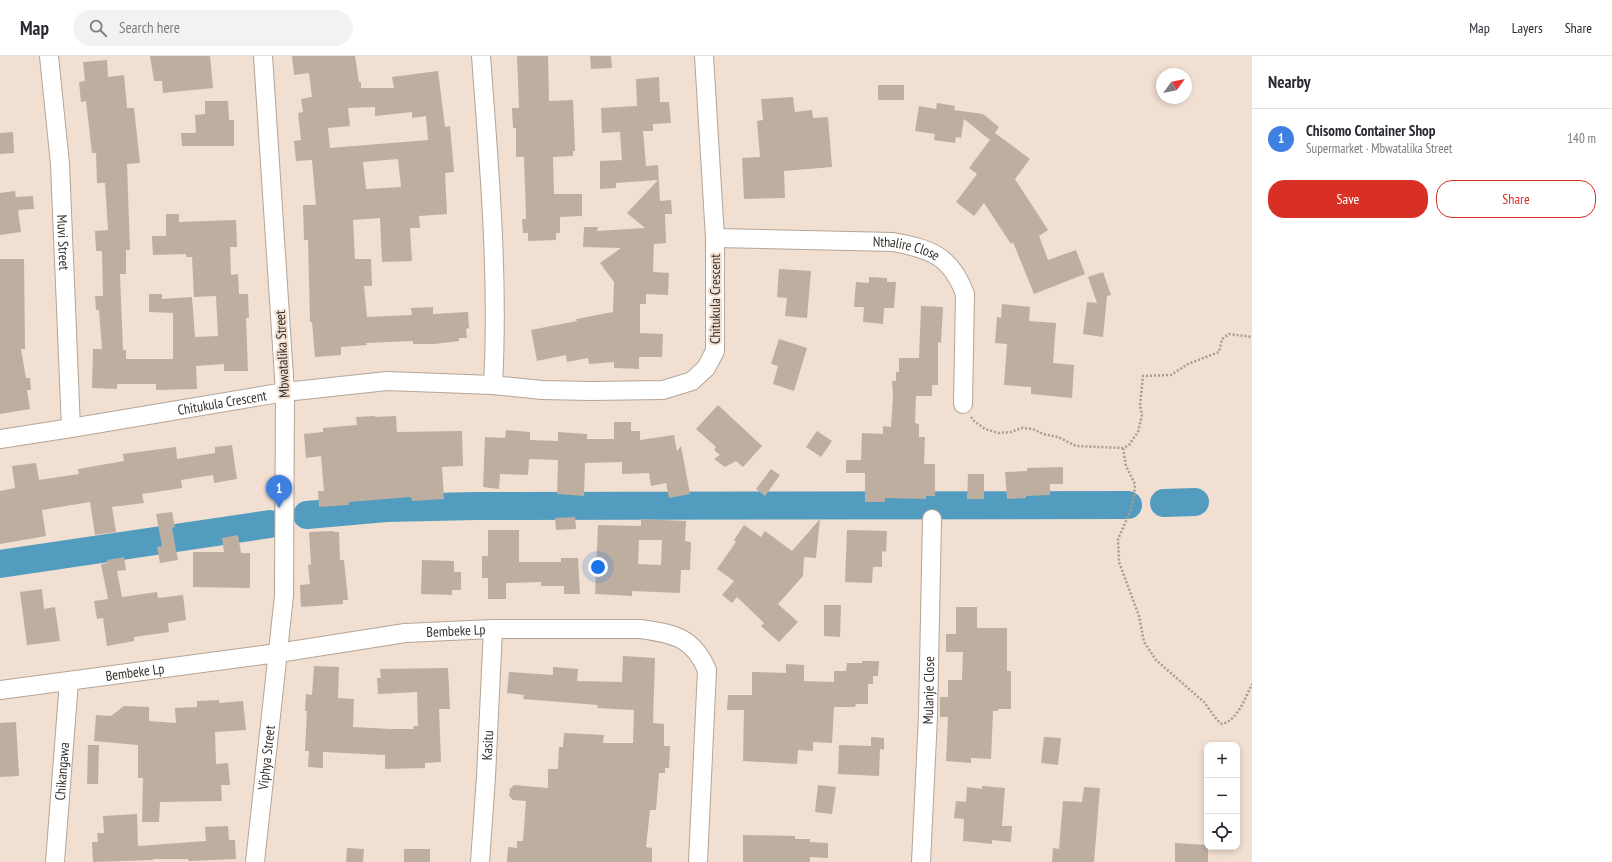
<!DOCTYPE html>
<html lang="en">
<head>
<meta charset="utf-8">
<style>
  :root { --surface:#fff; --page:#f2f2f3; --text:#2b2b33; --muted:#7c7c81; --line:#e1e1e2; --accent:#d93025 }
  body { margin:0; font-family:"PT Sans Narrow",sans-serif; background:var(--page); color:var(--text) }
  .controls { position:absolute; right:12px; bottom:12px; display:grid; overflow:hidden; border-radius:8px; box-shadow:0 2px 6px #0003 }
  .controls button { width:36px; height:36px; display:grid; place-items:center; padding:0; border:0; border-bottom:1px solid var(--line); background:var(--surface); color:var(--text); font:20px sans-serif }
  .compass { position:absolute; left:1156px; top:12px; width:36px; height:36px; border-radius:50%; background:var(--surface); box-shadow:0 2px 6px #0003; rotate:57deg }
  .you { position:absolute; left:598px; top:511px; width:14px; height:14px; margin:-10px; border:3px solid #fff; border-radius:50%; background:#1a73e8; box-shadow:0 0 0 6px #1a73e833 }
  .badge { display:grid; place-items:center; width:26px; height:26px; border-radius:50%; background:var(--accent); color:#fff; font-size:13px; font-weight:700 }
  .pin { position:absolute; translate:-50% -33px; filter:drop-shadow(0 1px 2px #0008) }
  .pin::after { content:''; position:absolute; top:21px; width:14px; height:12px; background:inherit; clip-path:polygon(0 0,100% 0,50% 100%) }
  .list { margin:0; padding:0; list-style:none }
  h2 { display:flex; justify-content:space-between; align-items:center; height:52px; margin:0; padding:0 16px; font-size:17px }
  h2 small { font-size:13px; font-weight:400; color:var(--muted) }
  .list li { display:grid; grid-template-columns:26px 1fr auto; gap:12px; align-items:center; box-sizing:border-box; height:60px; padding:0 16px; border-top:1px solid var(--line) }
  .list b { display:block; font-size:15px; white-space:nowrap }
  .list p { margin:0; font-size:13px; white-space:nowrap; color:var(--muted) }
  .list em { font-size:13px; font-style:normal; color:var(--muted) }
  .actions { display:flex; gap:8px; padding:12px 16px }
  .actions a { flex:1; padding:9px 0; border:1px solid var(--accent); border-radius:16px; text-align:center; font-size:14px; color:var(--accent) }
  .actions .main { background:var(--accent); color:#fff }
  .icon { flex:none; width:22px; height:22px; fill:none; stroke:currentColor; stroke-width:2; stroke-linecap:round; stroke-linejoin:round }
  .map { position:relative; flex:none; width:1252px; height:806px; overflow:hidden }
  header { display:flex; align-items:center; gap:24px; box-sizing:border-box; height:56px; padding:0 20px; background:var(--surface); border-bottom:1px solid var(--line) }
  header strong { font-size:19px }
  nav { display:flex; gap:22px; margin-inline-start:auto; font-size:14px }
  .search { width:280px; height:36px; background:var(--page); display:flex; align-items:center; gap:10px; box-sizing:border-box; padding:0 14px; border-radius:22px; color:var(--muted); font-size:15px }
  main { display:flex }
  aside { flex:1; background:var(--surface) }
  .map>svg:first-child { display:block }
</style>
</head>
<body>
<header>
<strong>Map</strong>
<div class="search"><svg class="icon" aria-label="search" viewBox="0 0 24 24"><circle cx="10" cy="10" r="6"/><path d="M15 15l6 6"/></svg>Search here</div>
<nav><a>Map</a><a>Layers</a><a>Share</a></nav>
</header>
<main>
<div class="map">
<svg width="1252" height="806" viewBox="0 0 1252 806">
  <rect width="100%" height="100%" fill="#f1dfd1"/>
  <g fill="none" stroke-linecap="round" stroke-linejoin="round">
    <!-- river -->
    <path stroke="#529dbf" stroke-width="28" d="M1164,447L1195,446
      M307,459L386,452L476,450L1128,449
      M0,508L270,468"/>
  </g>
  <!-- building -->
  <path fill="#beaea0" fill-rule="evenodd" d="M150,0H210L213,32L163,37L162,25H154Z
    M292,0H355L359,26H361V32H394L392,21L438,15L445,71L450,70L454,116L445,117L447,158L419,160L420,172H410L412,205L382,206L380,162L353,164L355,203H371L372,230H364L367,261L412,259L411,252L433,251V258L468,256L469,272L466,273L467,282H459V285L434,288H413V285L366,287L367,289L341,291V299L315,301L312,266H310L308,184H304L303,149H316L312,104L296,105L294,85L301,84L298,57L303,56L301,43L312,41L309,17L294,19ZM375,51V60L412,56V62L426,60L428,84L330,92L328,72L350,70L348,52ZM398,103L401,131L366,133L363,106Z
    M517,0H548L549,45L573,44L575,95H573V100L553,101L554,138H582V160L560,161V177H556V184L528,185V177H523L522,163H526L524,101H516V72H513L512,52H519Z
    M590,0H611L612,12L591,13Z
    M107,4L108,21L124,19L127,52H134L140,107L127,108L130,194H126V218H120L123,294H126V303H173V257L149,256V238H162V243L192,241L195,281L218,280L216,240L194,241L192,201H186V198L153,199L152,180H166V158H179V166L236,164L237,191H230L231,219L238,218L239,238H248L249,262H246L248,315H224V308L196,310L197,333L156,334V328H117V333L92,332L93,293H102L99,254H96L95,240H103L102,195H96L95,175L108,174L105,127H97L96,97H92L86,45L81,46L79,26L85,25L83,6Z
    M659,21L660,46H669L671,67L653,68V75H643L646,110L658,109L660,145L671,144L672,158H665L666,187L654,188L653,216L669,217L668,239L646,238V248H640V277L663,278L662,301H639V313L614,312V306L589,308L588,302L567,306L566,299L537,305L531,274L577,265L576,263L613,256L614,226L600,207L621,192L583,191L584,171H598L597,175L645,172L627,157L658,124L616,127V132L600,133V105L622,104L620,76L602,77L601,52L637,50L636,23Z
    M878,29H904V44H878Z
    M793,41L795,56L812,54L813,62L828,61L832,111L784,115L785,142L744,143L742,102L760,101L757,65L763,64L761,43Z
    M205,45H228L229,64H234V90H182L181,77H196L195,59L205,58Z
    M937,47L955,50L954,54L983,58L999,71L990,84L964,63L961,82L956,81L955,87L934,84L935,78L915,75L919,50L936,53Z
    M13,76L14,97L0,98V77Z
    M995,77L1030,103L1015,123L1048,174L1039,180L1048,204L1076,194L1085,218L1034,238L1013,186L1011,188L984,147L974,160L956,146L977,118L969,112Z
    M15,135L16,141L33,140L34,153L18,154L21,176L0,179V137Z
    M0,203H24L25,293H21L26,322H30L31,334H27L30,353L0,358Z
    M779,213L811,215L807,262L785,260L787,242L777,241Z
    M1103,216L1111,239L1107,240L1103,281L1083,278L1087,246L1097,247L1088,221Z
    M869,221L887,222V226H896L894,252H884L883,268L863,266L864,251H854L856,226L869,227Z
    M1002,248L1030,251L1029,265L1056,267L1053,307L1074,309L1072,342L1031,338V331L1004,329L1007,288L995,287L997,261L1001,262Z
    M921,250L943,251L941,287L938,286V329H932V340H916L915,367L919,368V381H925L924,408H935V440H926V443L885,442V446H865V417H846V404H861L862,377L883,378V370L891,371L893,340L892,325H896V316H899V302H919Z
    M779,283L807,292L794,335L773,328L778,310L771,308Z
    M718,349L762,390L743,411L736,405L725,411L714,403L720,399L714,394L716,391L696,373Z
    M375,360V361L396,360L397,376L462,375L463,410L442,411L444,443L412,445L411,441L349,446V449L319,451L318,435H324L321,400L306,402L304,378L323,376V372L357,369L356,361Z
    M614,366H631V375H640V384L674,379L677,395L681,390L690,438L669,442L666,427L651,430L649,417L622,418V406L585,407L584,440L557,438L558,404L529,403L528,419L500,418L499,433L483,431L485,381L505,382L506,374L530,376V384L558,385V376L587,378V383H614Z
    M817,375L832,385L821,401L806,391Z
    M232,389L237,423L214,427L213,419L181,424L182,432L142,438L144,447L112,451L116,476L95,479L90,446L42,454L46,480L0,488V435L15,432L12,410L36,407L39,424L79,418L78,413L124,405L123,398L176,391L177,403L215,397V391Z
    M1063,411V428H1050V439L1026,440V442L1007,443L1005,416L1027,415V412Z
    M771,413L780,419L765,440L756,433Z
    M968,418H984V443H967Z
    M172,456L175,471L172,472L178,504L160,507L157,491L162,490L156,458Z
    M575,461L576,473L556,474L555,462Z
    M641,463L686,465L685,485L691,486L690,514H681L680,537L632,535V540L595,538L598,469L641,470ZM639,484H662L661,509L638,508Z
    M820,463L816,502L804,501L803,520L778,548L798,566L779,586L761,570L764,567L737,541L732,547L722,539L734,525L717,513L736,486L734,484L744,469L761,481L765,475L792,495Z
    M488,474H519V506H561V502H578L580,538H564V530H541V526L506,527V543H488V522H482V500H488Z
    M847,474L887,475L886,496L882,495V511H873L872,527L845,526Z
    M334,475V476H339L340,504H344L348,544H343V548L301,551L300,529L310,528L308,509L311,508L309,476Z
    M238,479L241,497H250V532L193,531V496H224L222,482Z
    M124,501L126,514L117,515L122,541L157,536L158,542L183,539L186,564L168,567L169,576L134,581V585L107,590L103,562L97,563L94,545L108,543L101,508L108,507L107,504Z
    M422,504L454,505V516H461V534H452V539L421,538Z
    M42,533L44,553L55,551L60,585L27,589L20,536Z
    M824,549H841L840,581L824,580Z
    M956,551H977V572H1007V615H1011V653H998V655H993L991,703L971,702V707L946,705L948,661H940V641H948V624H962L963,596H946V578H956Z
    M623,600L655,602L653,667L664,668V690H670L669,712H665V717H659L656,754H650L646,791L652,792V806H507L508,791L517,792V785H523L526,745L513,744L509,740L510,733L514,729L548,732V713H558L559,691H563L564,677L604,679L603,687H633L634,654L597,652L598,649L523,643L524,639L507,637L509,616L553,619V611L578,613L577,625L622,626Z
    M862,605H879L878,620H873V628H868V648H856L855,651H834L832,687L813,686V695L798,694L797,708L743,705L744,654H727L728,639H752V616L786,617V608L804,609V625L834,626V615H846L847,607H862Z
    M314,610L339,611L338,642L354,643L353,671L390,673H414L413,670H418L417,636L378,638L377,622H381L380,613L448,612L450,653H439L441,706L425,707V712L385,713V699L323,696V712L308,711L309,695H305L307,655H305L306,638L312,639Z
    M219,644V647L243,645L246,674L215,676L216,708L228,707L230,729H221L222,745L160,746L159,766H142L143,722H138V689L94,685L96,659L111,660L124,650L149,651V665L176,667L175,652L197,651V645Z
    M16,666L19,720L0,721V667Z
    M871,681L884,682V694L880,693L879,720L838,718L839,689L871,690Z
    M1044,681L1061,682L1058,709L1041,707Z
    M88,689H99L98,728H87Z
    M818,729L836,731L832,758L815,756Z
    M982,730L1005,732L1002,770H1012L1011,786L992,784V788L963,785L964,763L954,762L956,745L966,746L967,731L982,733Z
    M1084,731L1100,732L1094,806H1052L1053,792L1059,793L1063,745L1082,746Z
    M137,758L138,790L206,785L205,771L228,770L229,784H235L236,803L189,805L188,803H153V804L93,806L92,786H98L97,777H104L103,760Z
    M743,779L795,780V783H810V786L828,787V802L810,801V806H743Z
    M1175,787L1207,789L1208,791V806H1175Z
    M347,792L364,793L363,806H346Z
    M404,793H430V806H404Z"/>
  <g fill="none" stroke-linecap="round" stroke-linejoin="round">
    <!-- minor casing -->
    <g stroke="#b5a597" stroke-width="20">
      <g id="minor">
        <path id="s1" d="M49,0L60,108L71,372"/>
        <path d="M481,0C489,109 499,219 493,329"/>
        <path id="s2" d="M715,182L893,186C931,193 951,200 965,238L963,348"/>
        <path id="s3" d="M0,383L71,372L285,336L387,325L493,329L542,334L591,335L663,334L692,325L706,312L715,295V182L704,0"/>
        <path id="s4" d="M0,634L278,597L405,577L493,573H641C674,578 693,581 707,614L698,806"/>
        <path id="s5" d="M55,806L69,625"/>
        <path id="s6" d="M255,806L284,540L285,336L263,0"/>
        <path id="s7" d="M480,806L486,721L493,573"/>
        <path id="s8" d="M921,806L928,660L932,463"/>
      </g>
    </g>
    <!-- path -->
    <path stroke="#a89b90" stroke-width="2.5" stroke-dasharray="2 2" stroke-linecap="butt" d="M971,361L974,365L985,373L999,377L1011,376L1022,372L1033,373L1043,378L1058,381L1076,390L1123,392L1129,389L1138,376L1142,359L1140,349L1143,320L1171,319L1188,308L1219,296L1222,283L1229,278L1252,281
      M1123,392L1126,410L1135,428L1134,441L1130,456L1118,483L1119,506L1139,560L1144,586L1156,604L1204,646L1217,664L1222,668C1238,664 1245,642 1252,628"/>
    <!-- minor -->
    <use href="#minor" stroke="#fff" stroke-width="18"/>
  </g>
  <g text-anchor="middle" stroke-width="4" stroke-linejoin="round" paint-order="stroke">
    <!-- street labels -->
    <g font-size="14" fill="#37312b" stroke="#f1dfd1">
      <text dy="5" stroke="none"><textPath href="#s1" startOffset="187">Muvi Street</textPath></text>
      <text dy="5" stroke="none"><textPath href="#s2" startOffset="192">Nthalire Close</textPath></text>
      <text transform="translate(715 243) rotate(-90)" y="5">Chitukula Crescent</text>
      <text transform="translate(282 298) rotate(-93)" y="5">Mbwatalika Street</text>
      <text dy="5" stroke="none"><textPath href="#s3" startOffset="225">Chitukula Crescent</textPath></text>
      <text dy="5" stroke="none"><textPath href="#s4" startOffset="460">Bembeke Lp</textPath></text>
      <text dy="5" stroke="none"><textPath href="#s4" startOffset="136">Bembeke Lp</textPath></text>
      <text dy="5" stroke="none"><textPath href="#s8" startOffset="172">Mulanje Close</textPath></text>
      <text dy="5" stroke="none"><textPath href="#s7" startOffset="117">Kasitu</textPath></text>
      <text dy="5" stroke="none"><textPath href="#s6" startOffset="105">Viphya Street</textPath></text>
      <text dy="5" stroke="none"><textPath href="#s5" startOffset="91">Chikangawa</textPath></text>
    </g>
  </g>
</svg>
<div class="controls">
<button>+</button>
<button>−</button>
<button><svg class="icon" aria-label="locate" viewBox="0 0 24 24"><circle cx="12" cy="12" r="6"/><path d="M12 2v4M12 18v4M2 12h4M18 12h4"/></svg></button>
</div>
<svg class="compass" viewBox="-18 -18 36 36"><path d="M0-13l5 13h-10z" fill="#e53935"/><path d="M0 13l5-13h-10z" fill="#7c7c81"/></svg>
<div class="you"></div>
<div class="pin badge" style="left:279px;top:452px;background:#3f7fe0">1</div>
</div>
<aside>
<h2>Nearby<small></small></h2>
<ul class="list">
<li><span class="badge" style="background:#3f7fe0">1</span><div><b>Chisomo Container Shop</b><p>Supermarket · Mbwatalika Street</p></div><em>140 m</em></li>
</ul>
<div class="actions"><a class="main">Save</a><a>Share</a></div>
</aside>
</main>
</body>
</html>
